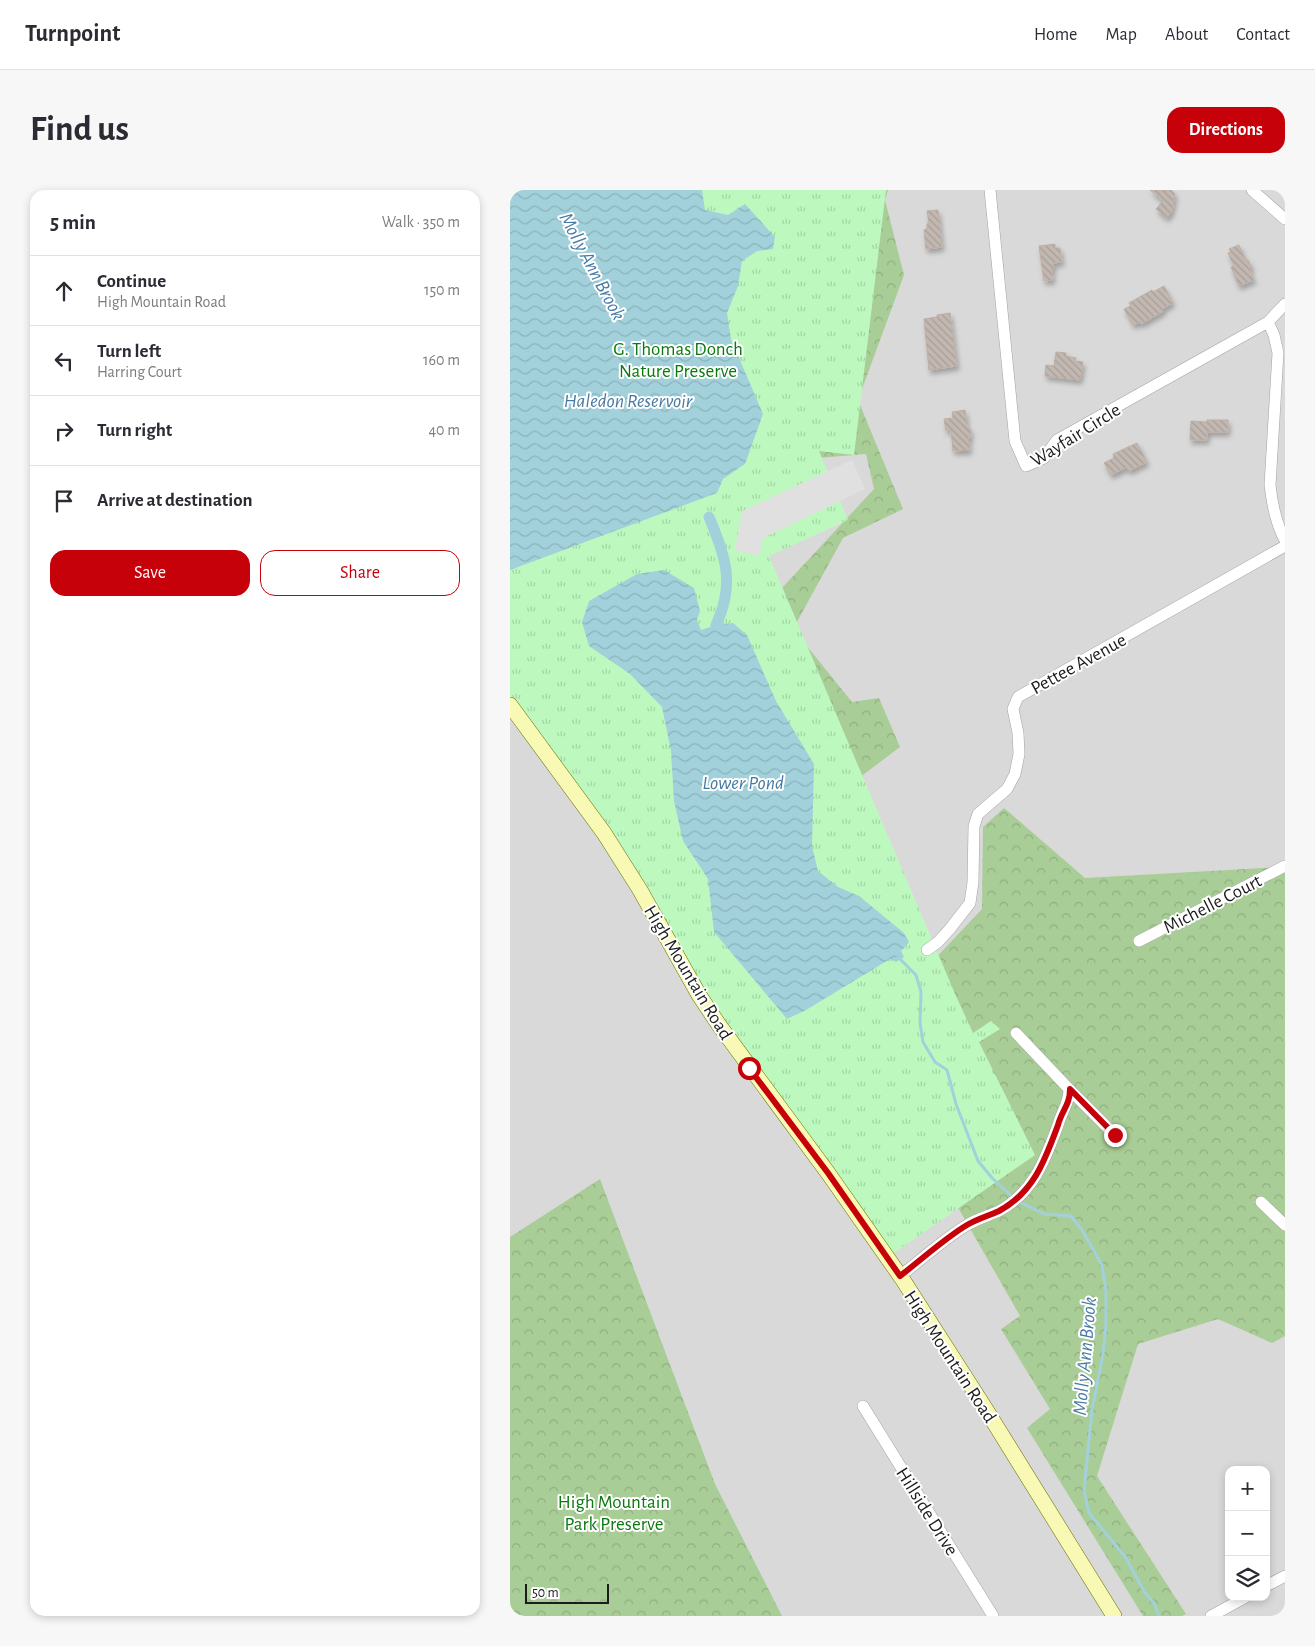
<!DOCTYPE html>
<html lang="en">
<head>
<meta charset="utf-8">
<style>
  :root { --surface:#fff; --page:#f7f7f7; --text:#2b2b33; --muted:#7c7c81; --line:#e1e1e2; --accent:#c7010a }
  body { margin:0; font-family:"Alegreya Sans",sans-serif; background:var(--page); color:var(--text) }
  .controls { position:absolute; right:15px; bottom:15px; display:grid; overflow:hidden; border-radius:10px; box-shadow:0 2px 8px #0003 }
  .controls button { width:45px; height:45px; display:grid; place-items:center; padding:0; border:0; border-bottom:1px solid var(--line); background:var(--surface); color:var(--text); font:25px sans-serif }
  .scale { position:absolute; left:15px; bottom:12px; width:84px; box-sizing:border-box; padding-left:5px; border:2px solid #1c1c1c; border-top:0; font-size:14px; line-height:18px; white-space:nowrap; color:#1c1c1c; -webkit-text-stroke:4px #fff; paint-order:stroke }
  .stop { position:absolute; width:15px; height:15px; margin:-11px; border:4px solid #c7010a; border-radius:50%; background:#fff }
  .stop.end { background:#c7010a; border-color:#fff; box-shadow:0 1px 5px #0008 }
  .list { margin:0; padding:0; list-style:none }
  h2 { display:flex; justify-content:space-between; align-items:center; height:65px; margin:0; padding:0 20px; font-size:21px }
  h2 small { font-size:16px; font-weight:400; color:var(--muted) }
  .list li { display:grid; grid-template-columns:32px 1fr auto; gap:15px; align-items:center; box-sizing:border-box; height:70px; padding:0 20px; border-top:1px solid var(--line) }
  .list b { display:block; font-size:19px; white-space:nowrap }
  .list p { margin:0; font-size:16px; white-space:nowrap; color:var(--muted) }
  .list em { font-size:16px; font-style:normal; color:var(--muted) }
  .actions { display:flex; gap:10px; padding:15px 20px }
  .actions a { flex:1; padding:11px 0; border:1px solid var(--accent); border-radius:15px; text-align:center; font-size:18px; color:var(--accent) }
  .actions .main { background:var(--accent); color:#fff }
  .icon { flex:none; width:28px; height:28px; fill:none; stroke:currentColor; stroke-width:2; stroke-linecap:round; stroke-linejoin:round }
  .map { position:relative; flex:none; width:775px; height:1426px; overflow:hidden; border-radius:15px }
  header { display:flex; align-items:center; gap:30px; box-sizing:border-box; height:70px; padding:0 25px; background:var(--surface); border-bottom:1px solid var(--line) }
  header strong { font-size:24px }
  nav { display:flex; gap:28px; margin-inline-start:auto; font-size:18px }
  .intro { display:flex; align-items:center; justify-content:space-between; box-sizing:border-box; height:120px; padding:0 30px }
  h1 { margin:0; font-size:35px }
  .button { padding:12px 22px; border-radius:15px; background:var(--accent); color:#fff; font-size:18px; font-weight:700 }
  main { display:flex; gap:30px; padding:0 30px }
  aside { flex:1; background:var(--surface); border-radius:15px; box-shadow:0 2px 8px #0003 }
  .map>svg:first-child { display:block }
</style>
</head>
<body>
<header>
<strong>Turnpoint</strong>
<nav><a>Home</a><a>Map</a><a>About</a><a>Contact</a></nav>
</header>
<div class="intro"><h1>Find us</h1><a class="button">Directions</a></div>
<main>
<aside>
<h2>5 min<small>Walk · 350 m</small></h2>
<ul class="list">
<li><svg class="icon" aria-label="ahead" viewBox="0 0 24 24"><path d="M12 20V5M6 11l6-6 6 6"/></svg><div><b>Continue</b><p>High Mountain Road</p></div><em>150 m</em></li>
<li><svg class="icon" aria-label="left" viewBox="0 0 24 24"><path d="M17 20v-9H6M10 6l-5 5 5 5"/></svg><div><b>Turn left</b><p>Harring Court</p></div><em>160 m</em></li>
<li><svg class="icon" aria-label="right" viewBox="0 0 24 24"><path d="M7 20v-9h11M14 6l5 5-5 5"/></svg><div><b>Turn right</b></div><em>40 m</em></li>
<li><svg class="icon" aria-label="arrive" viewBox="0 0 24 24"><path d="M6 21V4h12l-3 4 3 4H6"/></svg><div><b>Arrive at destination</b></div></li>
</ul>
<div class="actions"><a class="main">Save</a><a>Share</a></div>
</aside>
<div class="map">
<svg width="775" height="1426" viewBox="0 0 775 1426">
  <defs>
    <pattern id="forest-crowns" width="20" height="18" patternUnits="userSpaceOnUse" patternTransform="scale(1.25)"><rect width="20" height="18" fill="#a9cd96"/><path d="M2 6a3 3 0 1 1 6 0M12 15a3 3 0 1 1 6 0" fill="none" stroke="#91af81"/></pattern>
    <pattern id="park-tufts" width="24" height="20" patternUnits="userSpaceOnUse" patternTransform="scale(1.25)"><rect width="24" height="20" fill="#bdf9bf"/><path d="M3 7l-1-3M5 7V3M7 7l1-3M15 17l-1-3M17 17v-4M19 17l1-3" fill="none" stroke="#a2d5a4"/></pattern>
    <pattern id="water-waves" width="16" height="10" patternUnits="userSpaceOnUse" patternTransform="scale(1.25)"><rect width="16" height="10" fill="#a2d1db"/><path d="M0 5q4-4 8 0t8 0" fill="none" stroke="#8bb3bb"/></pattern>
    <pattern id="building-back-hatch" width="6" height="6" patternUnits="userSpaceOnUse" patternTransform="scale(1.25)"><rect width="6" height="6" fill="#c2b8b1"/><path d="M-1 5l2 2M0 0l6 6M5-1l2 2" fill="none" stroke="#a69e98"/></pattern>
    <filter id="shadow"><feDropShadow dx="2" dy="4" stdDeviation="2.5" flood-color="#0004"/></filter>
  </defs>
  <rect width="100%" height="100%" fill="#eee9e2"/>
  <!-- residential -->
  <path fill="#dad9d9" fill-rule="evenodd" d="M0,0H775V1426H237L0,1178ZM719,1280H756V1407H719Z"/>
  <!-- forest -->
  <path fill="url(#forest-crowns)" d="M192,0H378L375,10L394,85L348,210L393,319L333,348L283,439L342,512L369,508L390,557L333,600L420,774L472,719L473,637L494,618L575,688L773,677L775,680V1146L762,1153L708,1129L628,1154L587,1286L676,1424L672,1426H633L517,1238L540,1219L491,1139L510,1126L426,979L272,398L364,299L356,264L235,274Z
    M90,989L205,1294L272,1426H0V1047Z"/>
  <!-- park -->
  <path fill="url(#park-tufts)" d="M0,0H376L344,265L309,261L338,330L259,366L446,806L463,843L481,831L490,839L469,852L525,965L377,1068L168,767L0,515Z"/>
  <!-- parking -->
  <path fill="#e0e0e0" d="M342,270L355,299L253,348L249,366L225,360L232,321Z"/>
  <!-- water -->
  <path fill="url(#water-waves)" d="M0,0H192L195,20L218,25L235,14L265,47L263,59L247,61L232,71L228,96L217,123L221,149L253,224L235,274L213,289L207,303L0,380Z
    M154,380L184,398L190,421L187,430L191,440L206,435L223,433L237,445L266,511L304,574L302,656L308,681L328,697L349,706L394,743L399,752L391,761L394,767L386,772L380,769L296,820L277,829L204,742L198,689L173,651L164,611L161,561L152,517L120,484L79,456L72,432L79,411L127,384Z"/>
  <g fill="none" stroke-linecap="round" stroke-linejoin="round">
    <!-- stream -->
    <path stroke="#a2d1db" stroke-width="3" d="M388,767L406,785L411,802L410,833L413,852L425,872L437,880L446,914L468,971L483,989L503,1007
      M508,1011L534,1024L561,1026L572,1040L592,1075L596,1101V1134L593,1164L582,1220L574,1301L579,1323L616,1368L635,1403L644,1413L649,1426"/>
    <!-- canal -->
    <path stroke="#a2d1db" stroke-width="11" d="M199,327C216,367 225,394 206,435"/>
  </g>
  <!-- building -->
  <path fill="url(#building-back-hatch)" stroke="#bfafa4" filter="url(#shadow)" d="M640,0H661L665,4L662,21L657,28L646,19L653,11Z
    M428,20L432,57L416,59L414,40L417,39V34L419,33L417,21Z
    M545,54V58H550L552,72L543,73L544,78L542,79L543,90L534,91L529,56Z
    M729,55L736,71L738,70L742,78L739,79L744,90L729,96L721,77L724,76L718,63L721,62L719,59Z
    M654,96L663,113L652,119L654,121L631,134L630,132L623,135L614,119L621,116L619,113L642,100L643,102Z
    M440,123L447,176L419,180L414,129L427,127V125Z
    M546,162L556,163V166L566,168L565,171L573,172L570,190L535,186L536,175L544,176Z
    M455,220L457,238H460L461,248H458L460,260L443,261L441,240L436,241L434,229L443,228L442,222Z
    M697,230H718V242H697V250H680L681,231L697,232Z
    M627,253L637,272L619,281L617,277L601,285L594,273L604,268L603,264Z"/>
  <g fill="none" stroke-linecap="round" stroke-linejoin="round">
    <!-- street casing -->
    <g stroke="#a3a3a3" stroke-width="12">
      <path id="street" d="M480,0L505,251L516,276L534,268L547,250L758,132L775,114
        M742,0L775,29
        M758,132L764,145L768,163L760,295C762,313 766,334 775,350
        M629,751L775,676
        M417,760L428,752L439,740L460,713L463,692L464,636L468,624L497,599L505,584L509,564L508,543L503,519L508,507L775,356
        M559,899L605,945
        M751,1012L775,1035
        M390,1086C411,1070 435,1048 457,1035C467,1029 478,1026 489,1021C524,1002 535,970 548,935C552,920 559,915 559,899L506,843
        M353,1216L483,1426
        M756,1396L775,1386
        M701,1426L736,1407"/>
    </g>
    <!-- secondary casing -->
    <g stroke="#6a7105" stroke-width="16">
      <path id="secondary" d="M0,515L94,643L130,700L189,805L209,835L318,983L393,1090L475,1218L604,1426"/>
    </g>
    <!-- street -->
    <use href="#street" stroke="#fff" stroke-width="11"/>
    <!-- secondary -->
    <use href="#secondary" stroke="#f8f9b4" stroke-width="15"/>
  </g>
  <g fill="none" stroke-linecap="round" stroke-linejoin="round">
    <!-- route -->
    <path stroke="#c7010a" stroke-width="6" d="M239,878L318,983L390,1086C411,1070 435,1048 457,1035C467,1029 478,1026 489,1021C524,1002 535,970 548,935C552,920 560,915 560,899L605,945"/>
  </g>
  <g text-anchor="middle" stroke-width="4" stroke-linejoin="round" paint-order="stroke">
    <!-- park labels -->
    <g font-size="19" fill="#0c7910" stroke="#fff">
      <text x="168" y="165">G. Thomas Donch<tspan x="168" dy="22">Nature Preserve</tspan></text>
      <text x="104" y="1318">High Mountain<tspan x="104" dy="22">Park Preserve</tspan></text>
    </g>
    <!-- street labels -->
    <g font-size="19" fill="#1c1c1c" stroke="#fff">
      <text transform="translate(565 244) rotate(-32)" y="7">Wayfair Circle</text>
      <text transform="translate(568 473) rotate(-29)" y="7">Pettee Avenue</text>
      <text transform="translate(702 713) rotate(-27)" y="7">Michelle Court</text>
      <text transform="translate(179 782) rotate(59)" y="7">High Mountain Road</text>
      <text transform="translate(441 1166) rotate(57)" y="7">High Mountain Road</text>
      <text transform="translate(418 1321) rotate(58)" y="7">Hillside Drive</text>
    </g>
    <!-- water labels -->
    <g font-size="20" font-style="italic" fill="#477aa3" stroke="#fff">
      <text transform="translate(83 76) rotate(62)" y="7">Molly Ann Brook</text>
      <text x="118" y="217">Haledon Reservoir</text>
      <text x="233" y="599">Lower Pond</text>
      <text transform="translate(574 1166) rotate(-85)" y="7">Molly Ann Brook</text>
    </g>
  </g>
</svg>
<div class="controls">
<button>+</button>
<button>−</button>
<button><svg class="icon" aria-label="layers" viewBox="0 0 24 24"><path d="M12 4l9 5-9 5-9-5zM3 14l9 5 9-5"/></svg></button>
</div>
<div class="scale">50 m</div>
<div class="stop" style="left:239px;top:878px"></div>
<div class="stop end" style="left:605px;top:945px"></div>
</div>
</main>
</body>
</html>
